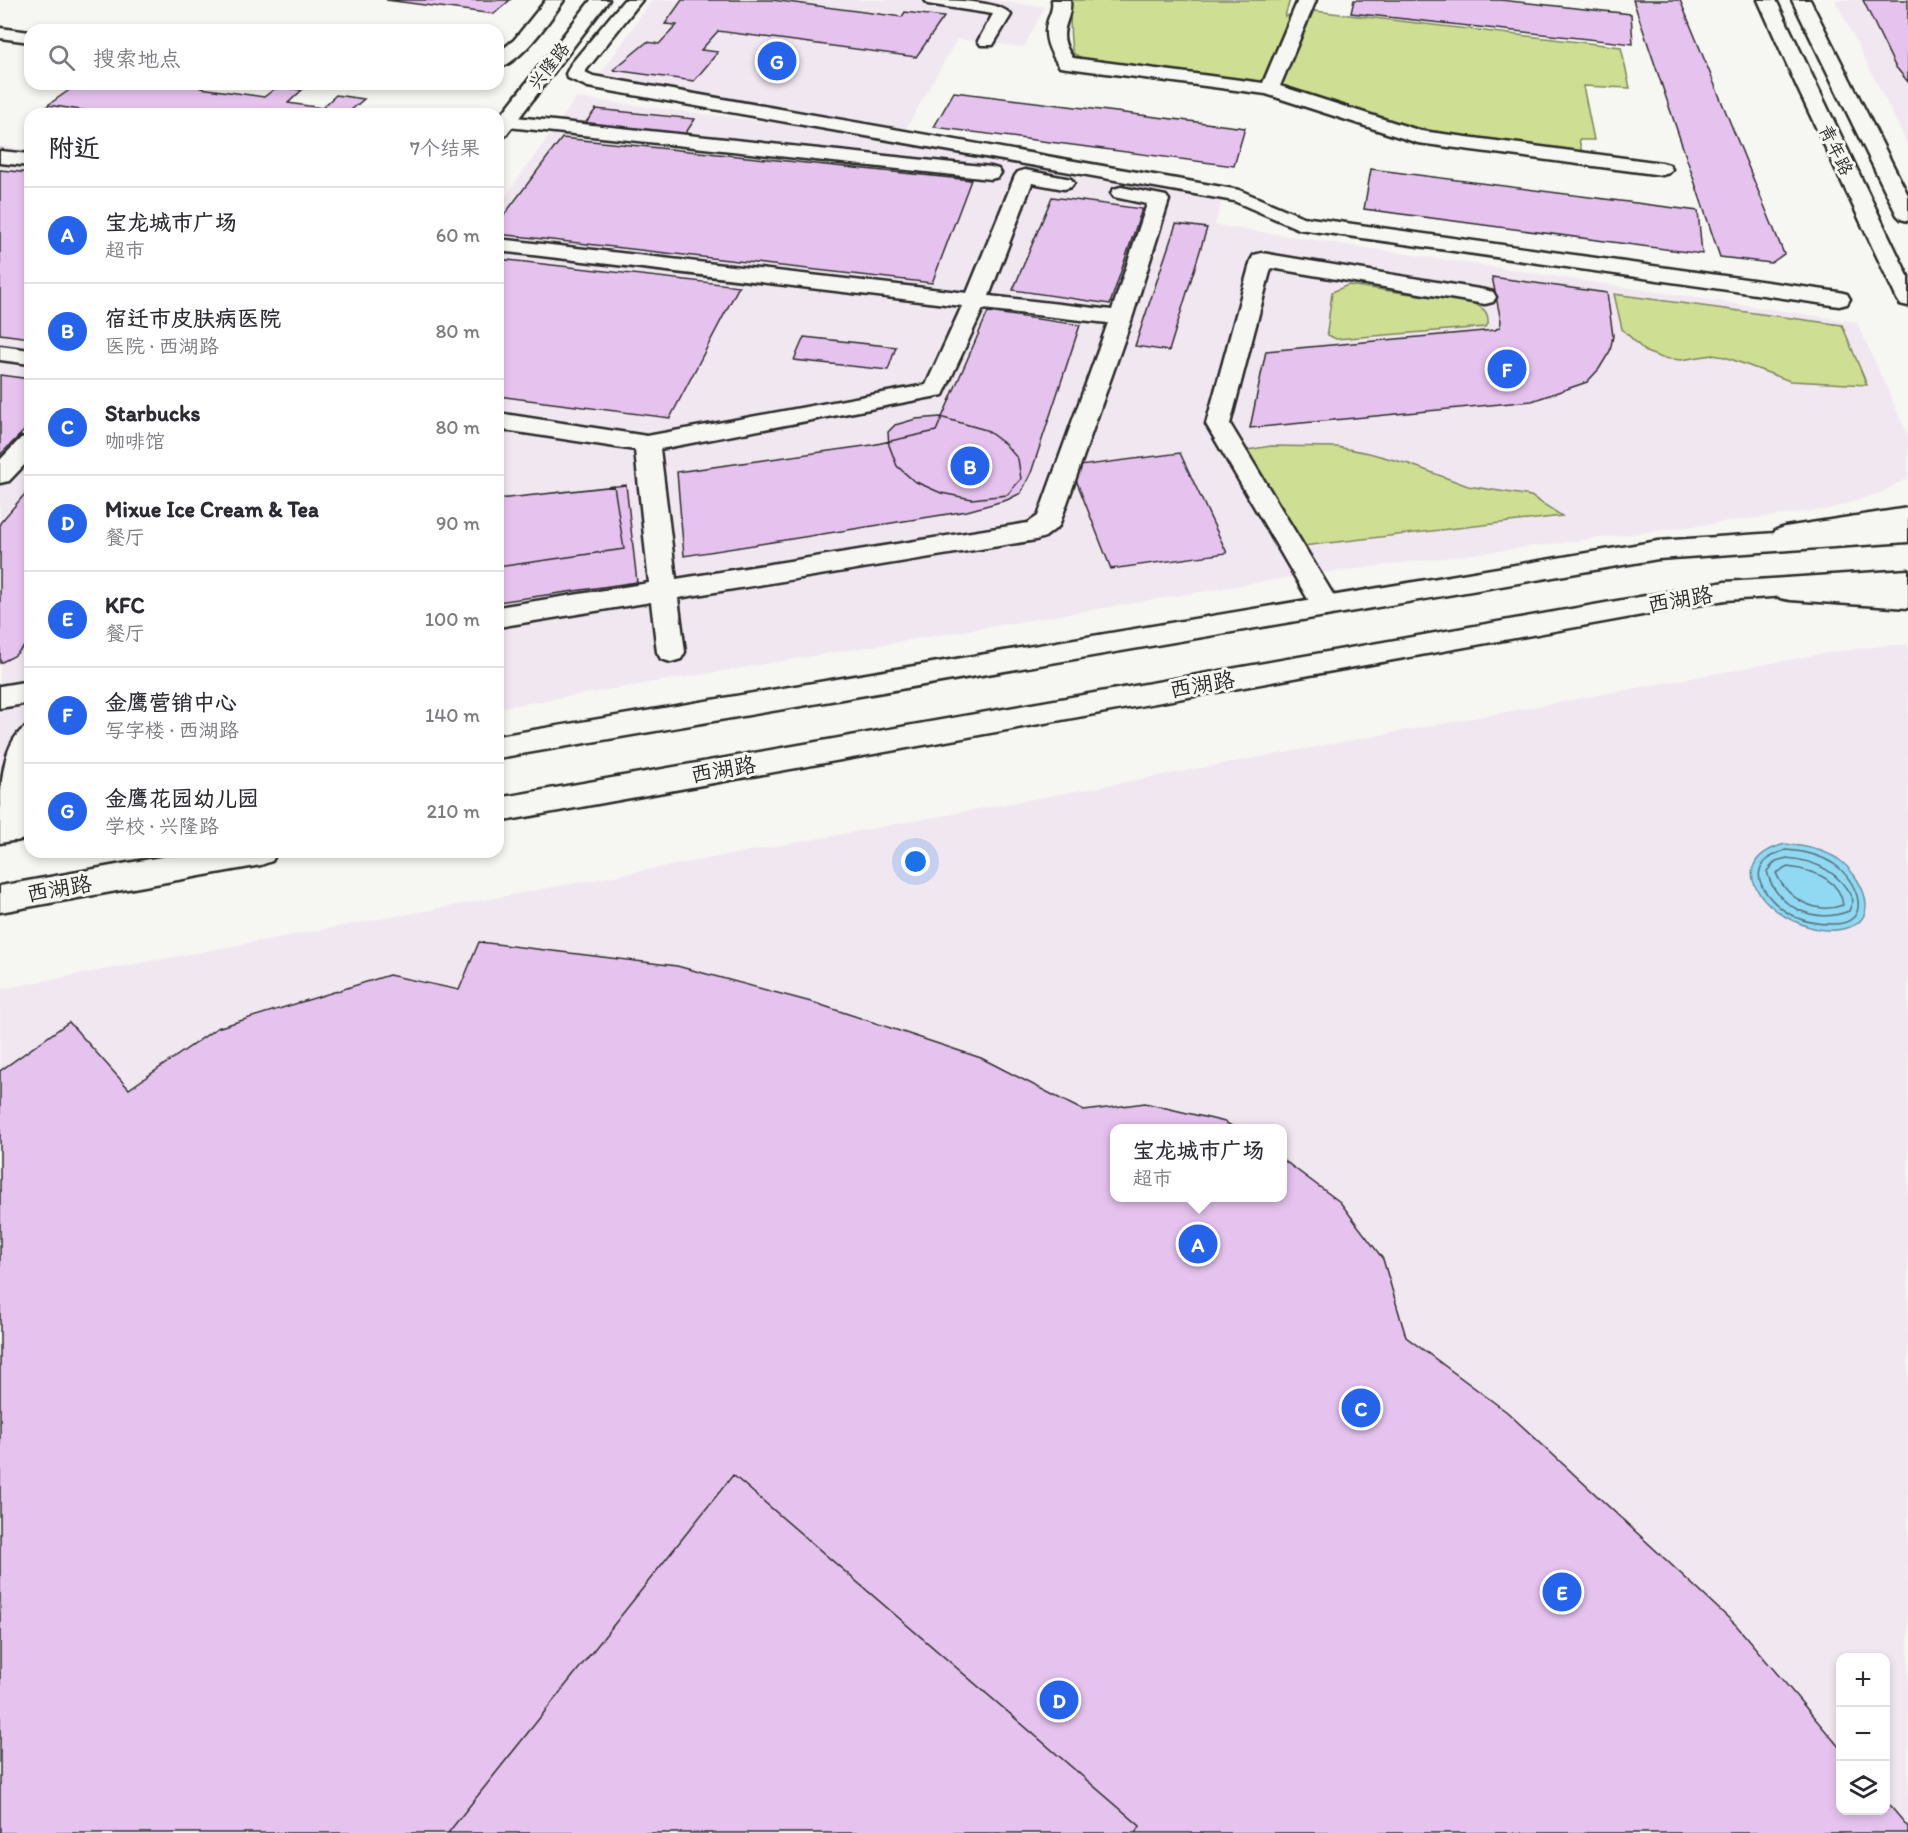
<!DOCTYPE html>
<html lang="zh">
<head>
<meta charset="utf-8">
<style>
  :root { --surface:#fff; --page:#f7f7f7; --text:#2b2b33; --muted:#7c7c81; --line:#e1e1e2; --accent:#2563eb }
  body { margin:0; font-family:Itim,"LXGW WenKai TC",sans-serif; background:var(--page); color:var(--text) }
  .controls { position:absolute; right:18px; bottom:18px; display:grid; overflow:hidden; border-radius:12px; box-shadow:0 3px 9px #0003 }
  .controls button { width:54px; height:54px; display:grid; place-items:center; padding:0; border:0; border-bottom:2px solid var(--line); background:var(--surface); color:var(--text); font:30px sans-serif }
  .you { position:absolute; left:916px; top:862px; width:21px; height:21px; margin:-15px; border:4px solid #fff; border-radius:50%; background:#1a73e8; box-shadow:0 0 0 9px #1a73e833 }
  .badge { display:grid; place-items:center; width:39px; height:39px; border-radius:50%; background:var(--accent); color:#fff; font-size:20px; font-weight:700 }
  .pin { position:absolute; translate:-50% -50%; border:3px solid #fff; box-shadow:0 2px 6px #0006 }
  .popup { position:absolute; left:1110px; top:1124px; width:177px; height:78px; box-sizing:border-box; display:grid; place-content:center; border-radius:12px; background:var(--surface); filter:drop-shadow(0 2px 4px #0005); font-size:20px; white-space:nowrap; color:var(--muted) }
  .popup b { font-size:22px; color:var(--text) }
  .popup::after { content:''; position:absolute; left:50%; top:100%; margin-left:-12px; border:12px solid transparent; border-top-color:var(--surface) }
  .list { margin:0; padding:0; list-style:none }
  h2 { display:flex; justify-content:space-between; align-items:center; height:78px; margin:0; padding:0 24px; font-size:26px }
  h2 small { font-size:20px; font-weight:400; color:var(--muted) }
  .list li { display:grid; grid-template-columns:39px 1fr auto; gap:18px; align-items:center; box-sizing:border-box; height:96px; padding:0 24px; border-top:2px solid var(--line) }
  .list b { display:block; font-size:22px; white-space:nowrap }
  .list p { margin:0; font-size:20px; white-space:nowrap; color:var(--muted) }
  .list em { font-size:20px; font-style:normal; color:var(--muted) }
  .icon { flex:none; width:33px; height:33px; fill:none; stroke:currentColor; stroke-width:2; stroke-linecap:round; stroke-linejoin:round }
  .map { position:relative; flex:none; width:1908px; height:1833px; overflow:hidden }
  .search { position:absolute; background:var(--surface); box-shadow:0 3px 9px #0003; left:24px; top:24px; width:480px; height:66px; display:flex; align-items:center; gap:15px; box-sizing:border-box; padding:0 21px; border-radius:18px; color:var(--muted); font-size:22px }
  .panel { position:absolute; background:var(--surface); box-shadow:0 3px 9px #0003; left:24px; top:108px; width:480px; height:750px; border-radius:18px }
  .map>svg:first-child { display:block }
</style>
</head>
<body>
<div class="map">
<svg width="1908" height="1833" viewBox="0 0 1908 1833">
  <rect width="100%" height="100%" fill="#f6f6f2"/>
  <filter id="ink" filterUnits="userSpaceOnUse"><feTurbulence type="fractalNoise" baseFrequency=".0167" numOctaves="2"/><feDisplacementMap in="SourceGraphic" scale="12" xChannelSelector="R" yChannelSelector="G"/><feConvolveMatrix kernelMatrix="1 2 1 2 8 2 1 2 1" color-interpolation-filters="sRGB"/></filter>
  <g filter="url(#ink)">
    <!-- built -->
    <path fill="#f1e7f1" fill-rule="evenodd" d="M652,0H988L1045,7L1024,47L957,39L905,130L600,75Z
      M1835,0H1908V145Z
      M576,98L865,134L1222,199L1215,225L1857,322L1908,436V478L1880,493L1829,509L1285,578L498,708V204H500Z
      M0,146L30,150V785L0,790Z
      M1890,645H1908V1833H0V989L1832,652ZM1114,1128H1282V1198H1114ZM1840,1658H1886V1810H1840Z"/>
    <!-- green -->
    <path fill="#cede92" stroke="#7c845e" stroke-width="1.5" d="M1069,0H1290L1285,16L1315,11L1621,47L1630,88L1583,86L1594,140H1579L1582,152L1449,134L1389,122L1335,103L1250,80L1088,62L1073,53C1068,35 1072,18 1069,0Z
      M1348,285L1474,303C1484,309 1489,312 1488,324L1485,327L1336,339L1328,335L1327,332L1332,292Z
      M1614,294L1842,325L1867,385L1790,381L1725,357L1712,355L1681,360L1662,358L1646,352L1622,329Z
      M1271,446L1337,447L1369,453L1409,464L1468,486L1531,496L1562,516L1303,546L1247,450Z"/>
    <!-- water -->
    <path fill="#91d9f3" stroke="#6893a3" stroke-width="1.5" d="M1785,844C1804,846 1822,849 1838,859C1861,875 1885,921 1843,929C1788,940 1706,866 1785,844Z"/>
    <g fill="none" stroke-linecap="round" stroke-linejoin="round">
      <!-- shore -->
      <path stroke="#54717b" stroke-width="1.5" d="M1786,850C1802,851 1820,855 1834,864C1858,881 1875,925 1831,924C1819,924 1806,922 1795,917C1779,909 1749,884 1763,864C1768,856 1778,853 1786,850Z
        M1787,858C1817,861 1840,872 1853,900L1849,911C1815,925 1775,907 1767,871L1776,861Z
        M1788,867C1812,870 1840,878 1843,905C1816,915 1787,899 1776,873Z"/>
    </g>
    <!-- building -->
    <path fill="#e6c3ef" stroke="#2b2b2b" stroke-width="1.5" d="M386,0H510L494,14Z
      M682,0H772L902,17L905,12L944,17L916,57L718,31L701,50L718,52L694,81L613,70L647,42L659,44L677,25L665,24Z
      M1354,0H1500L1631,14L1633,44L1351,13Z
      M1633,0H1680L1784,254L1771,263L1720,257Z
      M1863,0H1908V82L1895,66Z
      M78,84H207L201,88L264,97L277,87L302,90L288,103L322,108L336,95L364,99L349,112L364,114H107L48,105Z
      M954,92L1245,128L1234,166L934,127Z
      M596,109L695,119L683,137L583,126Z
      M562,138L971,180L932,283L498,234V223Z
      M1371,169L1698,211L1702,254L1364,209Z
      M0,170L30,173V338L0,334Z
      M1052,197L1142,209L1110,304L1013,290Z
      M1176,224L1207,228L1169,351L1135,346Z
      M498,259L739,286L670,418L498,396Z
      M1492,277L1607,293L1613,336L1610,351L1599,369L1587,382L1532,401L1250,428L1266,351L1495,330L1500,327L1501,321Z
      M988,312L1080,325L1031,473L1021,493L1007,500L967,511L684,556L677,472L872,445L936,431Z
      M804,337L896,347L888,370L794,360Z
      M0,375L30,379V425L0,455Z
      M940,417L986,430L1005,444L1018,459L1021,479L1007,495L972,499L941,493L914,481L897,466L889,445L888,432L895,425L916,419Z
      M1180,453L1227,553L1111,569L1071,467Z
      M626,485L637,582L498,602V499Z
      M614,486L624,549L498,567V499Z
      M30,488V641L14,656L0,663V523Z
      M479,942L677,966L815,1003L981,1058L1084,1111L1145,1103L1225,1122L1235,1128H1114V1198H1282V1159L1340,1202L1383,1259L1406,1337L1507,1412L1736,1625L1840,1748V1810H1886V1801L1908,1827V1833H0V1071L69,1022L129,1089L217,1028L389,975L459,990Z
      M733,1475L1140,1826L1136,1833H448Z"/>
    <g fill="none" stroke-linecap="round" stroke-linejoin="round">
      <!-- service casing -->
      <g stroke="#2b2b2b" stroke-width="5">
        <path id="service" d="M546,0H564C550,20 522,62 498,68V53L514,40Z
          M624,0H642L587,69L585,72L593,76L1239,190L1303,217L1839,292L1847,294L1850,299L1847,304L1839,306L1299,229L1234,201L588,87L568,78L566,74L571,64Z
          M925,0C947,0 1000,0 1011,15L993,45H981L978,41L993,14L934,5L928,4Z
          M1052,0H1070C1073,23 1053,30 1073,58L1263,83L1298,0H1316L1280,86L1421,131L1662,163L1669,165L1672,169L1669,173L1662,175L1418,143L1266,94L1060,67C1050,53 1042,37 1048,20C1051,12 1053,8 1052,0Z
          M0,28L30,32V42L0,38Z
          M506,116L991,167L998,169L1001,173L998,177L991,179L499,126L498,120Z
          M1025,170L1071,179L1074,183L1071,187L1064,189L1032,183L989,296L1112,310L1147,204L1114,197L1111,193L1114,189L1121,187L1166,196L1169,200L1132,318L1059,526L1045,537L1036,540L678,598L685,652L681,659L671,662L661,659L657,652L651,602L498,627V607L649,583L635,450L498,429V413L647,436L926,385L962,306L498,251V239L967,293L1015,176L1018,172ZM983,309L1108,323L1038,516L1028,523L676,579L660,449L943,395Z
          M1262,253L1485,290L1493,292L1496,297L1493,302L1485,304L1271,268L1230,424L1340,606L1336,613L1326,616L1316,613L1206,424L1251,260L1254,255Z
          M0,346L30,350V364L0,360Z
          M30,436V459L9,481L0,483V460L21,438Z
          M30,681V703L0,708V686Z"/>
      </g>
      <!-- minor casing -->
      <g stroke="#2b2b2b" stroke-width="5">
        <path id="minor" d="M591,0H609L505,136L498,138V119Z
          M0,151L30,154V166L0,163Z
          M30,725V832L27,838L16,841L5,838L0,829C0,795 0,737 30,725Z"/>
      </g>
      <!-- tertiary casing -->
      <g stroke="#2b2b2b" stroke-width="5">
        <path id="tertiary" d="M1758,0H1776L1908,276V306L1900,304L1897,299L1797,87Z
          M1792,0H1810L1908,195V221L1901,219L1897,215Z
          M1908,508V526L1785,545L1776,542L1772,536L1776,530L1785,527Z
          M1790,582L1908,588V608L1790,600L1780,598L1776,591L1780,584Z"/>
      </g>
      <!-- primary casing -->
      <g stroke="#2b2b2b" stroke-width="5">
        <path id="primary" d="M1908,524V542L1658,559L498,758V736L1658,541Z
          M1908,570V588L1725,600L498,822V798L1725,582Z
          M30,814V838L0,843V819Z
          M189,852H277L272,861L261,865L0,912V886Z"/>
      </g>
      <!-- service -->
      <use href="#service" fill="#f6f6f2" fill-rule="evenodd"/>
      <!-- minor -->
      <use href="#minor" fill="#f6f6f2" fill-rule="evenodd"/>
      <!-- tertiary -->
      <use href="#tertiary" fill="#f6f6f2" fill-rule="evenodd"/>
      <!-- primary -->
      <use href="#primary" fill="#f6f6f2" fill-rule="evenodd"/>
    </g>
  </g>
  <g text-anchor="middle" stroke-width="6" stroke-linejoin="round" paint-order="stroke">
    <!-- far-street labels -->
    <g font-size="18" fill="#2b2b2b" stroke="#f6f6f2">
      <text transform="translate(549 66) rotate(-52)" y="6">兴隆路</text>
      <text transform="translate(1836 150) rotate(64)" y="6">青年路</text>
    </g>
    <!-- street labels -->
    <g font-size="22" fill="#2b2b2b" stroke="#f6f6f2">
      <text transform="translate(1680 599) rotate(-10)" y="8">西湖路</text>
      <text transform="translate(1202 684) rotate(-10)" y="8">西湖路</text>
      <text transform="translate(723 769) rotate(-10)" y="8">西湖路</text>
      <text transform="translate(59 888) rotate(-10)" y="8">西湖路</text>
    </g>
  </g>
</svg>
<div class="controls">
<button>+</button>
<button>−</button>
<button><svg class="icon" aria-label="layers" viewBox="0 0 24 24"><path d="M12 4l9 5-9 5-9-5zM3 14l9 5 9-5"/></svg></button>
</div>
<div class="you"></div>
<div class="pin badge" style="left:1198px;top:1244px">A</div>
<div class="popup"><b>宝龙城市广场</b>超市</div>
<div class="pin badge" style="left:970px;top:466px">B</div>
<div class="pin badge" style="left:1361px;top:1408px">C</div>
<div class="pin badge" style="left:1059px;top:1700px">D</div>
<div class="pin badge" style="left:1562px;top:1592px">E</div>
<div class="pin badge" style="left:1507px;top:369px">F</div>
<div class="pin badge" style="left:777px;top:61px">G</div>
<div class="search"><svg class="icon" aria-label="search" viewBox="0 0 24 24"><circle cx="10" cy="10" r="6"/><path d="M15 15l6 6"/></svg>搜索地点</div>
<section class="panel">
<h2>附近<small>7个结果</small></h2>
<ul class="list">
<li><span class="badge">A</span><div><b>宝龙城市广场</b><p>超市</p></div><em>60 m</em></li>
<li><span class="badge">B</span><div><b>宿迁市皮肤病医院</b><p>医院 · 西湖路</p></div><em>80 m</em></li>
<li><span class="badge">C</span><div><b>Starbucks</b><p>咖啡馆</p></div><em>80 m</em></li>
<li><span class="badge">D</span><div><b>Mixue Ice Cream &amp; Tea</b><p>餐厅</p></div><em>90 m</em></li>
<li><span class="badge">E</span><div><b>KFC</b><p>餐厅</p></div><em>100 m</em></li>
<li><span class="badge">F</span><div><b>金鹰营销中心</b><p>写字楼 · 西湖路</p></div><em>140 m</em></li>
<li><span class="badge">G</span><div><b>金鹰花园幼儿园</b><p>学校 · 兴隆路</p></div><em>210 m</em></li>
</ul>
</section>
</div>
</body>
</html>
